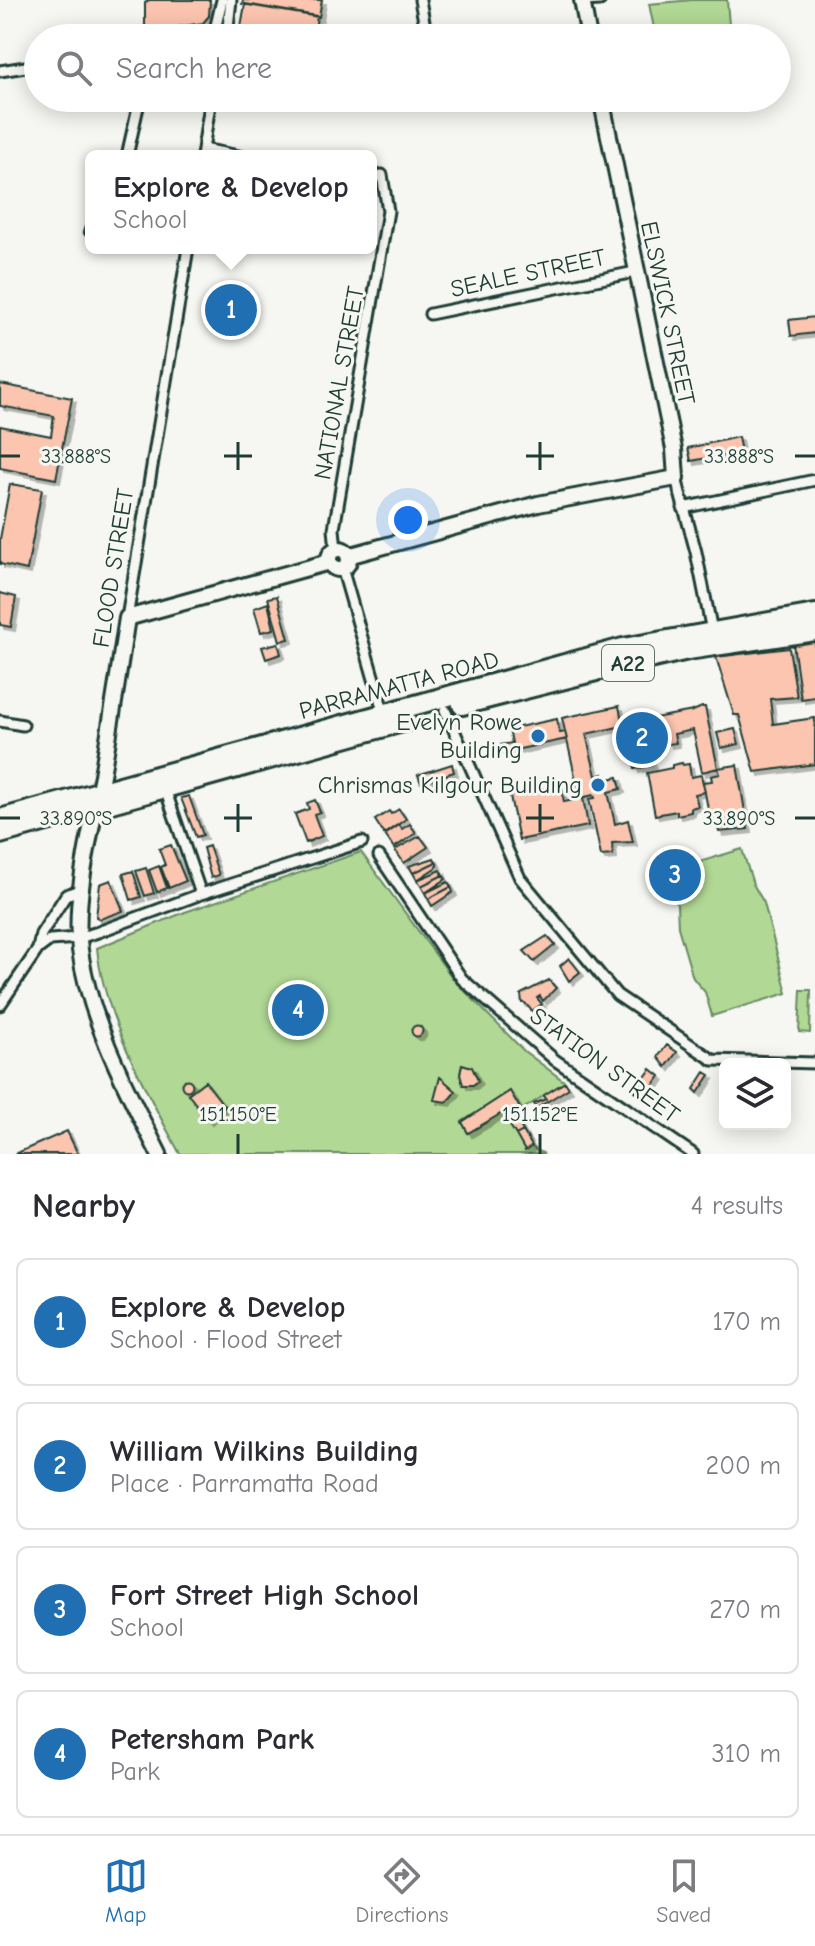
<!DOCTYPE html>
<html lang="en">
<head>
<meta charset="utf-8">
<style>
  :root { --surface:#fff; --page:#f2f2f3; --text:#2b2b33; --muted:#7c7c81; --line:#e1e1e2; --accent:#1f6fb2 }
  body { margin:0; font-family:"Comic Neue",sans-serif; background:var(--page); color:var(--text) }
  .controls { position:absolute; right:24px; bottom:24px; display:grid; overflow:hidden; border-radius:12px; box-shadow:0 4px 20px #0003 }
  .controls button { width:72px; height:72px; display:grid; place-items:center; padding:0; border:0; border-bottom:2px solid var(--line); background:var(--surface); color:var(--text); font:40px sans-serif }
  .you { position:absolute; left:408px; top:520px; width:28px; height:28px; margin:-20px; border:6px solid #fff; border-radius:50%; background:#1a73e8; box-shadow:0 0 0 12px #1a73e833 }
  .badge { display:grid; place-items:center; width:52px; height:52px; border-radius:50%; background:var(--accent); color:#fff; font-size:26px; font-weight:700 }
  .pin { position:absolute; translate:-50% -50%; border:4px solid #fff; box-shadow:0 2px 8px #0006 }
  .popup { position:absolute; left:85px; top:150px; width:292px; height:104px; box-sizing:border-box; display:grid; place-content:center; border-radius:12px; background:var(--surface); filter:drop-shadow(0 2px 6px #0005); font-size:26px; white-space:nowrap; color:var(--muted) }
  .popup b { font-size:30px; color:var(--text) }
  .popup::after { content:''; position:absolute; left:50%; top:100%; margin-left:-16px; border:16px solid transparent; border-top-color:var(--surface) }
  .list { margin:0; padding:0; list-style:none }
  h2 { display:flex; justify-content:space-between; align-items:center; height:104px; margin:0; padding:0 32px; font-size:34px }
  h2 small { font-size:26px; font-weight:400; color:var(--muted) }
  .list li { display:grid; grid-template-columns:52px 1fr auto; gap:24px; align-items:center; box-sizing:border-box; height:128px; margin:0 16px 16px; padding:0 16px; border:2px solid var(--line); border-radius:12px }
  .list b { display:block; font-size:30px; white-space:nowrap }
  .list p { margin:0; font-size:26px; white-space:nowrap; color:var(--muted) }
  .list em { font-size:26px; font-style:normal; color:var(--muted) }
  .icon { flex:none; width:44px; height:44px; fill:none; stroke:currentColor; stroke-width:2; stroke-linecap:round; stroke-linejoin:round }
  .map { position:relative; flex:none; width:815px; height:1154px; overflow:hidden }
  .search { position:absolute; background:var(--surface); box-shadow:0 4px 20px #0003; left:24px; right:24px; top:24px; height:88px; display:flex; align-items:center; gap:20px; box-sizing:border-box; padding:0 28px; border-radius:44px; color:var(--muted); font-size:30px }
  .sheet { height:680px; background:var(--surface) }
  nav { display:flex; justify-content:space-around; align-items:center; box-sizing:border-box; height:112px; border-top:2px solid var(--line); background:var(--surface); font-size:22px; color:var(--muted) }
  nav a { display:grid; justify-items:center; gap:4px }
  nav .on { color:var(--accent) }
  .map>svg:first-child { display:block }
</style>
</head>
<body>
<div class="map">
<svg width="815" height="1154" viewBox="0 0 815 1154">
  <defs>
    <filter id="shadow"><feDropShadow dx="4" dy="4" stdDeviation="0" flood-color="#0004"/></filter>
  </defs>
  <rect width="100%" height="100%" fill="#f6f6f2"/>
  <filter id="ink" filterUnits="userSpaceOnUse"><feTurbulence type="fractalNoise" baseFrequency=".0125" numOctaves="2"/><feDisplacementMap in="SourceGraphic" scale="16" xChannelSelector="R" yChannelSelector="G"/><feConvolveMatrix kernelMatrix="1 2 1 2 8 2 1 2 1" color-interpolation-filters="sRGB"/></filter>
  <g filter="url(#ink)">
    <!-- green -->
    <path fill="#b1d895" stroke="#688a64" stroke-width="2" d="M692,0H727L730,38H656L649,4Z
      M742,849L753,884L764,903L787,993L712,1016L705,992L693,978L678,927L677,905L667,872Z
      M361,852L454,980L524,1051L565,1082L514,1115L533,1148L544,1154H180C147,1092 104,1018 97,948L185,912Z
      M801,990H811L810,1033L799,1032Z"/>
    <!-- building -->
    <path fill="#fcc5af" stroke="#1f3d34" stroke-width="2" filter="url(#shadow)" d="M149,0H210L209,16L203,23L145,32V3Z
      M243,0H322L319,17L242,4Z
      M245,4L317,16L314,38L241,27Z
      M241,27L310,38H240Z
      M815,317V333L791,336L789,320Z
      M0,384L72,398L56,479L0,468V426L51,436L54,416L0,406Z
      M738,437L741,452L691,461L688,448Z
      M10,484L42,489L27,570L0,564V539Z
      M0,593L16,597L11,627L0,625Z
      M277,596L289,639L280,641L268,598Z
      M268,603L274,629L261,632L254,608Z
      M815,641V697L801,699L793,644Z
      M278,643L281,654L266,659L262,647Z
      M789,648L797,697L770,699L773,724L815,718V764L755,772L739,715H734L716,657Z
      M619,706L623,726L586,734L596,776L603,774L604,780L618,777L621,789L608,792L615,824L628,820L633,842L612,843L613,855L601,856L589,799L595,798L594,795L580,798L562,718Z
      M702,707H705L718,768L702,772L693,730L674,734L676,743L668,744L666,736L647,740L652,765L635,769L627,723L693,711Z
      M557,719L560,733L565,732L567,739L501,753L500,745L512,743L509,729Z
      M735,729L739,744L721,748L717,733Z
      M682,763L683,765L689,764L691,777L701,775L705,792L695,794L698,806L691,808V812L677,815V811L655,815L647,773L672,768V765Z
      M452,764L454,772L421,783L418,775Z
      M737,765L748,829L719,832L716,819L710,820L703,782L712,781L711,776L720,774L718,768Z
      M561,785L564,802L583,798L588,826L519,840L510,796Z
      M189,796L203,835L196,837L181,798Z
      M315,800L320,812L314,814L322,836L306,843L295,814L309,809L307,803Z
      M399,809L406,819L384,834L375,820L389,811L391,814Z
      M410,824L416,833L394,848L385,835L399,825L402,829Z
      M420,836L428,847L404,863L395,850Z
      M171,845L186,881L169,888L161,867L165,865L159,849Z
      M209,846L219,875L211,878L203,848Z
      M434,858L436,862L413,873L409,866Z
      M436,862L438,866L417,880L413,873Z
      M159,866L167,888L157,892L149,870Z
      M146,868L154,893L145,896L136,871Z
      M441,870L443,875L421,886L417,880Z
      M133,871L141,897L131,900L123,874Z
      M443,875L446,879L425,893L421,886Z
      M111,880L123,911L100,919L96,917L100,884Z
      M448,882L451,887L428,899L425,893Z
      M451,887L453,892L432,906L428,899Z
      M547,936L555,945L534,962L524,951Z
      M569,958L580,972L569,981L560,966Z
      M549,980L556,988L543,1001L540,996L537,998L542,1004L532,1011L525,1003H522L521,994Z
      M411.5 1031a5.5 5.5 0 1 1 11 0a5.5 5.5 0 1 1-11 0Z
      M667,1045L677,1052L666,1067L658,1057Z
      M462,1064L472,1067L476,1076L478,1081L473,1085H463L460,1074Z
      M651,1069L660,1076L645,1098L635,1091Z
      M705,1072L710,1075L698,1093L694,1089Z
      M440,1077L456,1091L447,1102L434,1100Z
      M181.5 1085a5.5 5.5 0 1 1 11 0a5.5 5.5 0 1 1-11 0Z
      M205,1081L225,1107L208,1120L188,1094Z
      M565,1082L569,1088L537,1108L534,1104L546,1099L544,1095Z
      M510,1091L521,1110L514,1115L523,1131L516,1135L502,1113L468,1133L462,1122Z
      M67,1131L78,1154H15Z
      M523,1131L532,1146L525,1151L516,1135Z"/>
    <g fill="none" stroke-linecap="round" stroke-linejoin="round">
      <!-- street casing -->
      <g stroke="#1f3d34" stroke-width="15">
        <path id="street" d="M420,0L427,38
          M582,1L600,0
          M214,34L222,0
          M227,36L231,0
          M0,71L38,65
          M203,149L239,156
          M127,156L140,98
          M202,156L211,98
          M90,231H91
          M430,314L635,272
          M676,478L696,552L712,631
          M683,508L815,480
          M336,550L334,529L388,211L382,175L371,177
          M342,568L384,714
          M127,618L188,248
          M445,710L520,878L617,995L713,1060L815,1063
          M0,721L23,725
          M165,789L201,894
          M379,856L462,979L555,1060L693,1154
          M38,949L41,934L66,895L82,889
          M0,1005L38,949L50,940L79,938L98,932L201,894L362,842"/>
      </g>
      <!-- secondary casing -->
      <g stroke="#1f3d34" stroke-width="20">
        <path id="secondary" d="M582,0L589,38
          M329 559a10 10 0 1 1 20 0a10 10 0 1 1-20 0Z
          M348,556L538,504L676,478L674,449L601,98
          M159,1154C128,1092 89,1019 80,950C73,899 92,826 102,775C111,723 119,670 127,618L329,562"/>
      </g>
      <!-- highway casing -->
      <g stroke="#1f3d34" stroke-width="24">
        <path id="highway" d="M462,705L596,671L688,650L815,631
          M0,819L623,648L815,614
          M0,834L406,721"/>
      </g>
      <!-- street -->
      <use href="#street" stroke="#f6f6f2" stroke-width="9"/>
      <!-- secondary -->
      <use href="#secondary" stroke="#f6f6f2" stroke-width="14"/>
      <!-- highway -->
      <use href="#highway" stroke="#f6f6f2" stroke-width="18"/>
    </g>
  </g>
  <!-- ticks -->
  <path fill="none" stroke="#1f3d34" stroke-width="3" d="M238,442V470M540,442V470M0,456H20M224,456H252M526,456H554M795,456H815M238,804V832M540,804V832M0,818H20M224,818H252M526,818H554M795,818H815M238,1134V1154M540,1134V1154"/>
  <!-- markers -->
  <g fill="#1f6fb2" stroke="#f6f6f2" stroke-width="3">
    <circle cx="538" cy="736" r="8"/>
    <circle cx="598" cy="785" r="8"/>
  </g>
  <g text-anchor="middle" stroke-width="6" stroke-linejoin="round" paint-order="stroke">
    <!-- shield labels -->
    <rect fill="#f6f6f2" stroke="#60746d" stroke-width="2" x="602" y="645" width="52" height="36" rx="6"/>
    <g font-size="22" font-weight="bold" fill="#1f3d34">
      <text x="628" y="671">A22</text>
    </g>
    <!-- street labels -->
    <g font-size="24" fill="#1f3d34" stroke="#f6f6f2">
      <text transform="translate(528 273) rotate(-12)" y="8">SEALE STREET</text>
      <text transform="translate(668 313) rotate(78)" y="8">ELSWICK STREET</text>
      <text transform="translate(339 383) rotate(-80)" y="8">NATIONAL STREET</text>
      <text transform="translate(113 568) rotate(-81)" y="8">FLOOD STREET</text>
      <text transform="translate(399 685) rotate(-15)" y="8">PARRAMATTA ROAD</text>
      <text transform="translate(605 1065) rotate(36)" y="8">STATION STREET</text>
    </g>
    <!-- poi labels -->
    <g font-size="24" fill="#1f3d34" stroke="#f6f6f2" text-anchor="end">
      <text x="522" y="730">Evelyn Rowe<tspan x="522" dy="28">Building</tspan></text>
      <text x="582" y="793">Chrismas Kilgour Building</text>
    </g>
  </g>
  <g font-size="20" text-anchor="middle" fill="#1f3d34" stroke="#f6f6f2" stroke-width="6" stroke-linejoin="round" paint-order="stroke">
    <text x="76" y="463">33.888°S</text>
    <text x="739" y="463">33.888°S</text>
    <text x="76" y="825">33.890°S</text>
    <text x="739" y="825">33.890°S</text>
    <text x="238" y="1121">151.150°E</text>
    <text x="540" y="1121">151.152°E</text>
  </g>
</svg>
<div class="controls">
<button><svg class="icon" aria-label="layers" viewBox="0 0 24 24"><path d="M12 4l9 5-9 5-9-5zM3 14l9 5 9-5"/></svg></button>
</div>
<div class="you"></div>
<div class="pin badge" style="left:231px;top:310px">1</div>
<div class="popup"><b>Explore &amp; Develop</b>School</div>
<div class="pin badge" style="left:642px;top:738px">2</div>
<div class="pin badge" style="left:675px;top:875px">3</div>
<div class="pin badge" style="left:298px;top:1010px">4</div>
<div class="search"><svg class="icon" aria-label="search" viewBox="0 0 24 24"><circle cx="10" cy="10" r="6"/><path d="M15 15l6 6"/></svg>Search here</div>
</div>
<section class="sheet">
<h2>Nearby<small>4 results</small></h2>
<ul class="list">
<li><span class="badge">1</span><div><b>Explore &amp; Develop</b><p>School · Flood Street</p></div><em>170 m</em></li>
<li><span class="badge">2</span><div><b>William Wilkins Building</b><p>Place · Parramatta Road</p></div><em>200 m</em></li>
<li><span class="badge">3</span><div><b>Fort Street High School</b><p>School</p></div><em>270 m</em></li>
<li><span class="badge">4</span><div><b>Petersham Park</b><p>Park</p></div><em>310 m</em></li>
</ul>
</section>
<nav>
<a class="on"><svg class="icon" aria-label="map" viewBox="0 0 24 24"><path d="M3 6l6-2 6 2 6-2v14l-6 2-6-2-6 2zM9 4v14M15 6v14"/></svg>Map</a>
<a><svg class="icon" aria-label="directions" viewBox="0 0 24 24"><path d="M12 3l9 9-9 9-9-9zM9 14v-3h6M13 9l2 2-2 2"/></svg>Directions</a>
<a><svg class="icon" aria-label="saved" viewBox="0 0 24 24"><path d="M7 4h10v16l-5-4-5 4z"/></svg>Saved</a>
</nav>
</body>
</html>
